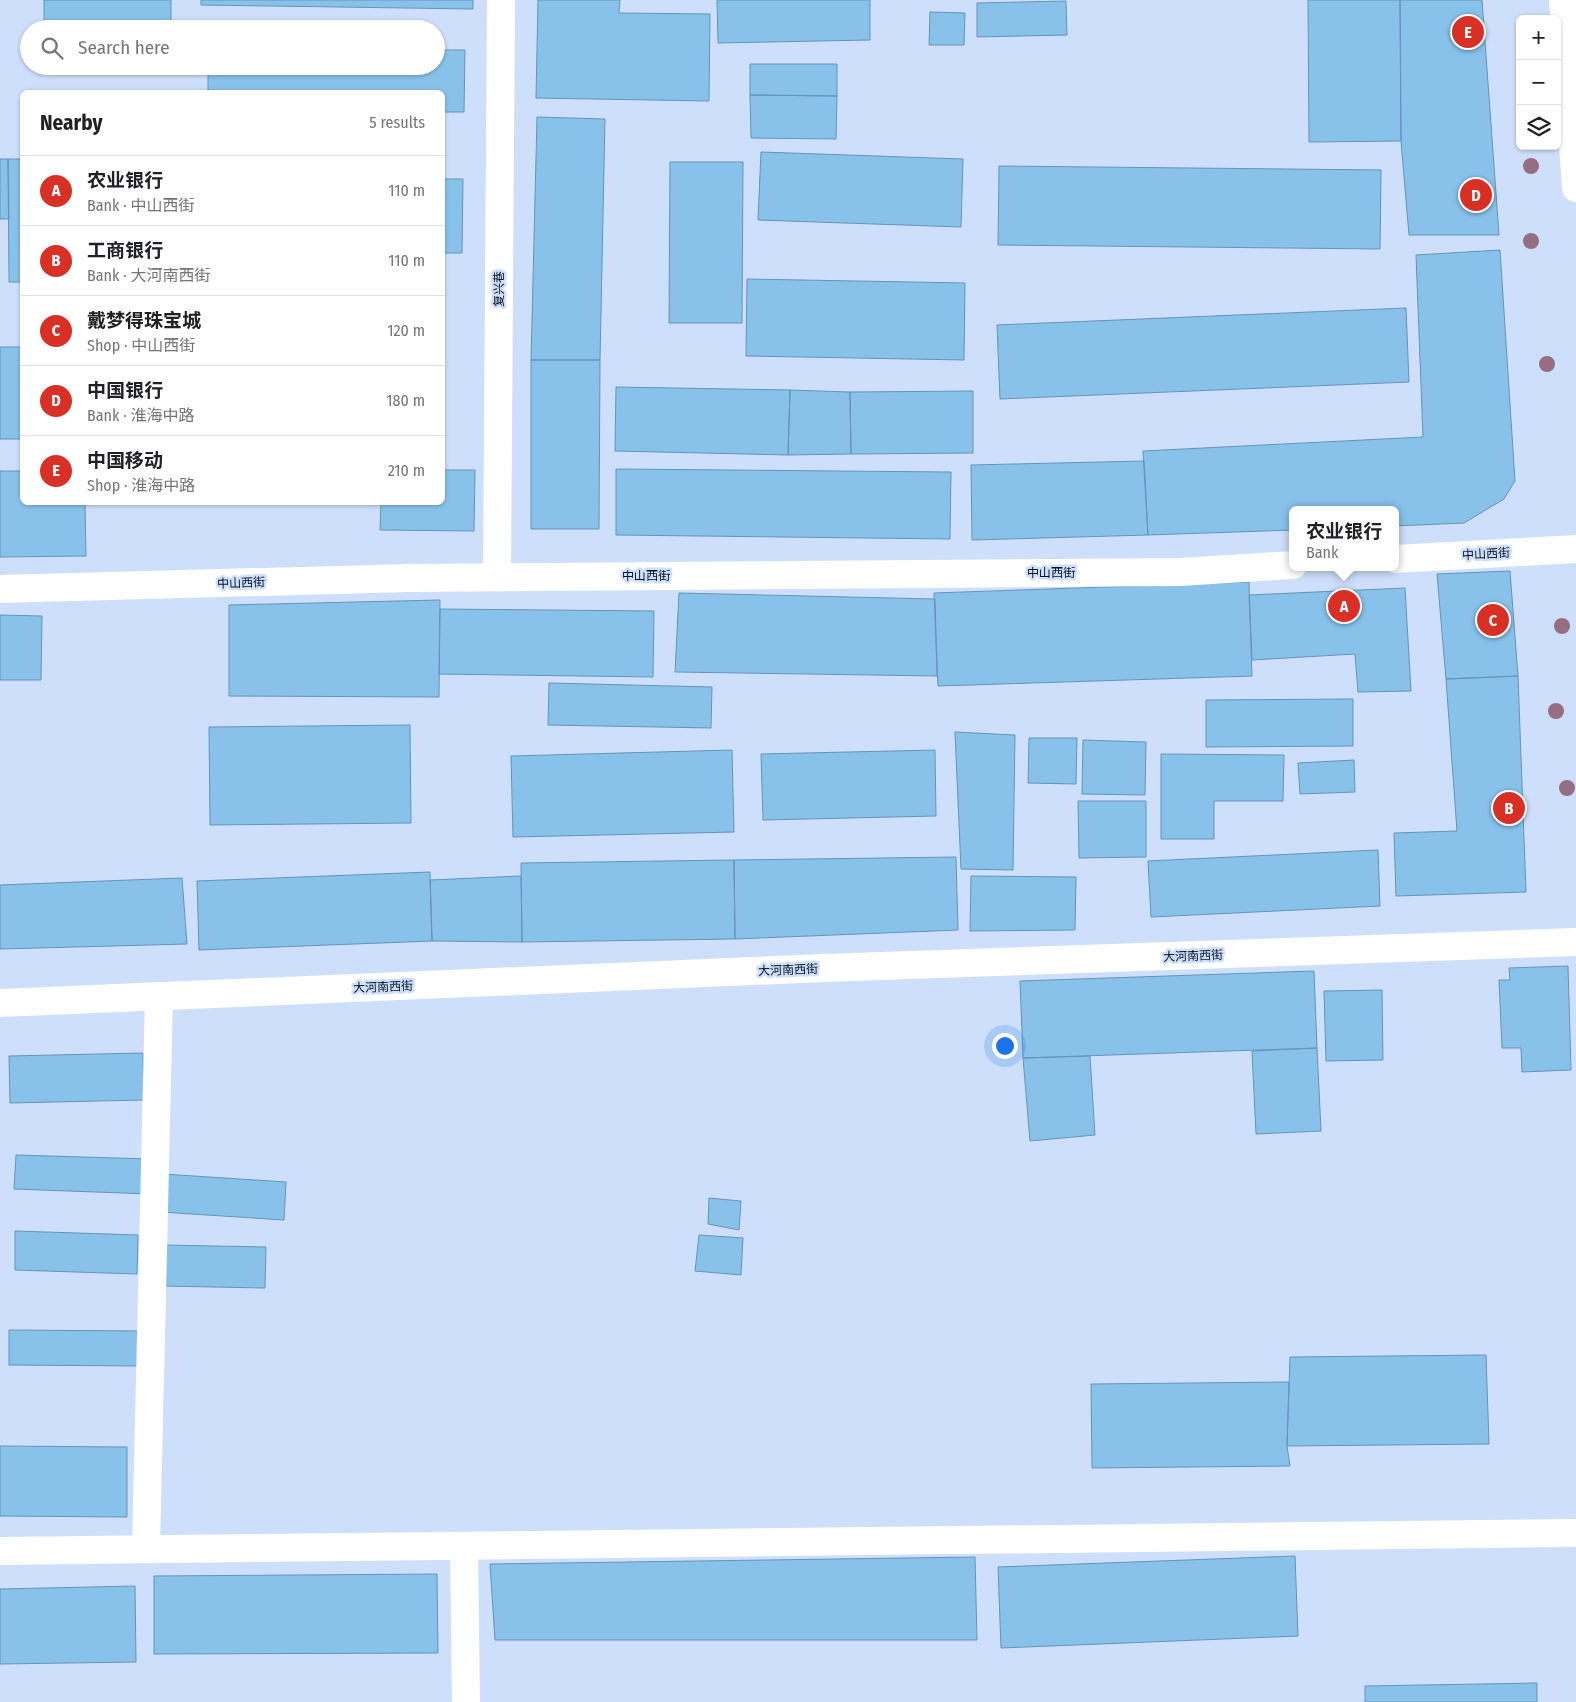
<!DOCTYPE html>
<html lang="en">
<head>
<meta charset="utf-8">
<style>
  :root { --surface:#fff; --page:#f2f2f2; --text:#202124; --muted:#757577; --line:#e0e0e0; --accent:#d93025 }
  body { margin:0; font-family:"Fira Sans Condensed","Noto Sans SC",sans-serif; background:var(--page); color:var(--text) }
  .controls { position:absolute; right:15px; top:15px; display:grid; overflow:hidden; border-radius:8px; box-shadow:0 1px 4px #0004 }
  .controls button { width:45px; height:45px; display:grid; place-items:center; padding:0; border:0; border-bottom:1px solid var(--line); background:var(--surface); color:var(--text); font:25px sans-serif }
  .you { position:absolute; left:1004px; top:1045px; width:18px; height:18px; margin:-12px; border:4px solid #fff; border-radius:50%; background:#1a73e8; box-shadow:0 0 0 8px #1a73e833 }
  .badge { display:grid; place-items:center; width:32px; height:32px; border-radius:50%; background:var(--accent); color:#fff; font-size:16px; font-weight:700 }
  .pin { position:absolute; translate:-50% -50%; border:2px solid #fff; box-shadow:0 1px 5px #0006 }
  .popup { position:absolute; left:1289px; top:506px; width:110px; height:65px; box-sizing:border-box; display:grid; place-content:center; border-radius:8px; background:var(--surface); filter:drop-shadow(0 1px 4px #0005); font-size:16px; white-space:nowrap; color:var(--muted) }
  .popup b { font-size:19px; color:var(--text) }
  .popup::after { content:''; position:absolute; left:50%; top:100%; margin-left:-10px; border:10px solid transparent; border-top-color:var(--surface) }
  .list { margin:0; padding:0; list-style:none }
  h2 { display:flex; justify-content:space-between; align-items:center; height:65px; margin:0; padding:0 20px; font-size:21px }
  h2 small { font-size:16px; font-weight:400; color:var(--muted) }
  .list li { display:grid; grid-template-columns:32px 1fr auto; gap:15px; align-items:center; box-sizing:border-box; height:70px; padding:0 20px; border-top:1px solid var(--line) }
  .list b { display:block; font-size:19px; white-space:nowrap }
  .list p { margin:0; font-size:16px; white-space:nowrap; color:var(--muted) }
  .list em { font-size:16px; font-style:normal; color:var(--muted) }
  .icon { flex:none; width:28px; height:28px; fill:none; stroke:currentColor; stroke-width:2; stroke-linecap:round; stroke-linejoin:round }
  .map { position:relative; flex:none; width:1576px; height:1702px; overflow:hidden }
  .search { position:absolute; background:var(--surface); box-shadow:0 1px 4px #0004; left:20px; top:20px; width:425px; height:55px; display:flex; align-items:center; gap:12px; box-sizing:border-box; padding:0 18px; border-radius:28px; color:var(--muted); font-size:19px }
  .panel { position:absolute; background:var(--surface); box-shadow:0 1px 4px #0004; left:20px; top:90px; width:425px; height:415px; border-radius:8px }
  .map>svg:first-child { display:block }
</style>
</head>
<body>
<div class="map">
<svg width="1576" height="1702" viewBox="0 0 1576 1702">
  <rect width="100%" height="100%" fill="#cedffb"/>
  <!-- building -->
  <path fill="#88c2eb" stroke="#6694b6" d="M44,0H171V29H44Z
    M201,0H473V9L201,5Z
    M538,0H620L619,13L710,14L709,101L536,98Z
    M717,0H870V40L718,43Z
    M1308,0H1400L1401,141L1309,142Z
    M1400,0H1482L1499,235H1409L1401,141Z
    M1066,1L1067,35L977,37V3Z
    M930,12L965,13L964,45H929Z
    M436,50H465L464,112H442V92H208V66H436Z
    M750,64H837V96L750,95Z
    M750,95L837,96L836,139L751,138Z
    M537,117L605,119L600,360H531Z
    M761,152L963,159L961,227L758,220Z
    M0,159H8L9,219H0Z
    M8,159H22V282H9Z
    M670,162H743L742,323H669Z
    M999,166L1381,170L1380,249L998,245Z
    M442,179H463L462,253H442Z
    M1500,250L1515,481L1504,499L1464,523L1395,526V510H1293V530L1148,535L1143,451L1423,437L1416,255Z
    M747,279L965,283L964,360L746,356Z
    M1406,308L1409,382L1000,399L997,325Z
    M0,347H22V439H0Z
    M531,360H600L599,529H531Z
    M616,387L790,390L788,455L615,451Z
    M790,390L850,392L851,454L788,455Z
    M973,391V453L851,454L850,392Z
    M1144,461L1148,535L972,540L971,465Z
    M616,469L951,472L950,539L616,535Z
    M442,470H475L474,531L380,530L381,502H442Z
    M0,471H22V502H85L86,556L0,557Z
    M1510,571L1518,676L1446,679L1437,574Z
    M1249,582L1252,676L938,686L934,593Z
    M1405,588L1411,691L1358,692L1355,654L1252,660L1249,595Z
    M679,593L935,599L937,676L675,672Z
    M440,600L439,697L229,696V605Z
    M440,609L654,611L653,677L439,674Z
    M0,615L42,616L41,680H0Z
    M1518,676L1526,892L1396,896L1394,833L1457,831L1446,679Z
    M549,683L712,687L711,728L548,725Z
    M1353,699V746L1206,747V700Z
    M410,725L411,823L210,825L209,727Z
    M955,732L1015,735L1013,870L961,869Z
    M1029,738H1077L1076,784L1028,783Z
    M1083,740L1146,742L1145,795L1082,794Z
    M732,750L734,832L513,837L511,756Z
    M935,750L936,816L763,820L761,754Z
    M1161,754L1284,755L1283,801H1214V839H1161Z
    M1354,760L1355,792L1300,794L1298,763Z
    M1078,801H1146V857L1079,858Z
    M1378,850L1380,906L1151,917L1148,861Z
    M956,857L958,930L735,939L734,860Z
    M734,860L735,939L522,942L521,863Z
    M430,872L432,941L199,950L197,881Z
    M521,876L522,942L432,941L430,880Z
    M971,876L1076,877L1075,930L970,931Z
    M182,878L187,944L0,949V885Z
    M1568,966L1571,1070L1522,1072L1521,1048H1502L1499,980H1510L1509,968Z
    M1314,971L1317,1048L1023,1058L1020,981Z
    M1382,990L1383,1060L1326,1061L1324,991Z
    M1317,1048L1321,1131L1256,1134L1252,1051Z
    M143,1053L144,1100L10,1103L9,1056Z
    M1090,1056L1095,1135L1030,1141L1023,1058Z
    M16,1155L151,1159L150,1194L14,1189Z
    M163,1174L286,1182L284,1220L161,1212Z
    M709,1198L741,1201L739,1230L708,1224Z
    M15,1231L138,1235L137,1274L15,1270Z
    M699,1235L743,1238L741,1275L695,1271Z
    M163,1245L266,1247L265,1288L162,1286Z
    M9,1330L142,1331V1366L9,1365Z
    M1486,1355L1489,1444L1287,1446L1290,1357Z
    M1289,1382L1287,1446L1290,1466L1092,1468L1091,1384Z
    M0,1446L127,1447V1517L0,1516Z
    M1295,1556L1298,1636L1001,1648L998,1567Z
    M975,1557L977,1640H495L490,1564Z
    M437,1574L438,1653L154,1654V1576Z
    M135,1586L136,1662L0,1664V1589Z
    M1537,1683V1702H1365V1686Z"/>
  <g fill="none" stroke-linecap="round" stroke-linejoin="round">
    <!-- street -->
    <path stroke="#fff" stroke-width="28" d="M1395,559L1576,549
      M497,577L501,0
      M0,589L409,578L1180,572L1293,565
      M464,1546L466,1702
      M146,1549L159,996
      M0,1551L1576,1533"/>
    <!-- secondary -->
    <path stroke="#fff" stroke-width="28" d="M1563,0L1576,188
      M0,1003L824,968L1576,942"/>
  </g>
  <!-- trees -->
  <g fill="#956f81">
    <circle cx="1531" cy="166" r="8"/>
    <circle cx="1531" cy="241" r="8"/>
    <circle cx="1547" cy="364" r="8"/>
    <circle cx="1562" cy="626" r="8"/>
    <circle cx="1556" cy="711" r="8"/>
    <circle cx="1567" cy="788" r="8"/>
  </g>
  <g text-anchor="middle" stroke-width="5" stroke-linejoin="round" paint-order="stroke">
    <!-- street labels -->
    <g font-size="12" fill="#060f1f" stroke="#cedffb">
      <text transform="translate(499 289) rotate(-90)" y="4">复兴巷</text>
      <text transform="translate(1486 554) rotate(-3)" y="4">中山西街</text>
      <text x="1051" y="577">中山西街</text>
      <text x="646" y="580">中山西街</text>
      <text transform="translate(241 583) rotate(-2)" y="4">中山西街</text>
      <text transform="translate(1193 956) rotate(-2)" y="4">大河南西街</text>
      <text transform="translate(788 970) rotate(-2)" y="4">大河南西街</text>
      <text transform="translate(383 987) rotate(-2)" y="4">大河南西街</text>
    </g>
  </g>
</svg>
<div class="controls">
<button>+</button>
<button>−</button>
<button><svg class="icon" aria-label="layers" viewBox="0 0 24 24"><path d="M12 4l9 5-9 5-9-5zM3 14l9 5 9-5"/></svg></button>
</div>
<div class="you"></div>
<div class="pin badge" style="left:1344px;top:606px">A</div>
<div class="popup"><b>农业银行</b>Bank</div>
<div class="pin badge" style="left:1509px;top:808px">B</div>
<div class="pin badge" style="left:1493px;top:620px">C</div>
<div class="pin badge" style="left:1476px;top:195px">D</div>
<div class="pin badge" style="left:1468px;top:32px">E</div>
<div class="search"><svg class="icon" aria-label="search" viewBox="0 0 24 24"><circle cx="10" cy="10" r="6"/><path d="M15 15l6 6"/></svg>Search here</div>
<section class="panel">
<h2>Nearby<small>5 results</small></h2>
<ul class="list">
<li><span class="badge">A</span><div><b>农业银行</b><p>Bank · 中山西街</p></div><em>110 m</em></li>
<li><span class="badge">B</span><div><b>工商银行</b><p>Bank · 大河南西街</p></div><em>110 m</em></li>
<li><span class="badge">C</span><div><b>戴梦得珠宝城</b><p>Shop · 中山西街</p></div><em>120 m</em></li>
<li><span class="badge">D</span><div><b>中国银行</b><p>Bank · 淮海中路</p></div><em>180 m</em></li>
<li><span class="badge">E</span><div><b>中国移动</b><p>Shop · 淮海中路</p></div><em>210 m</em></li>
</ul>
</section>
</div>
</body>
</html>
